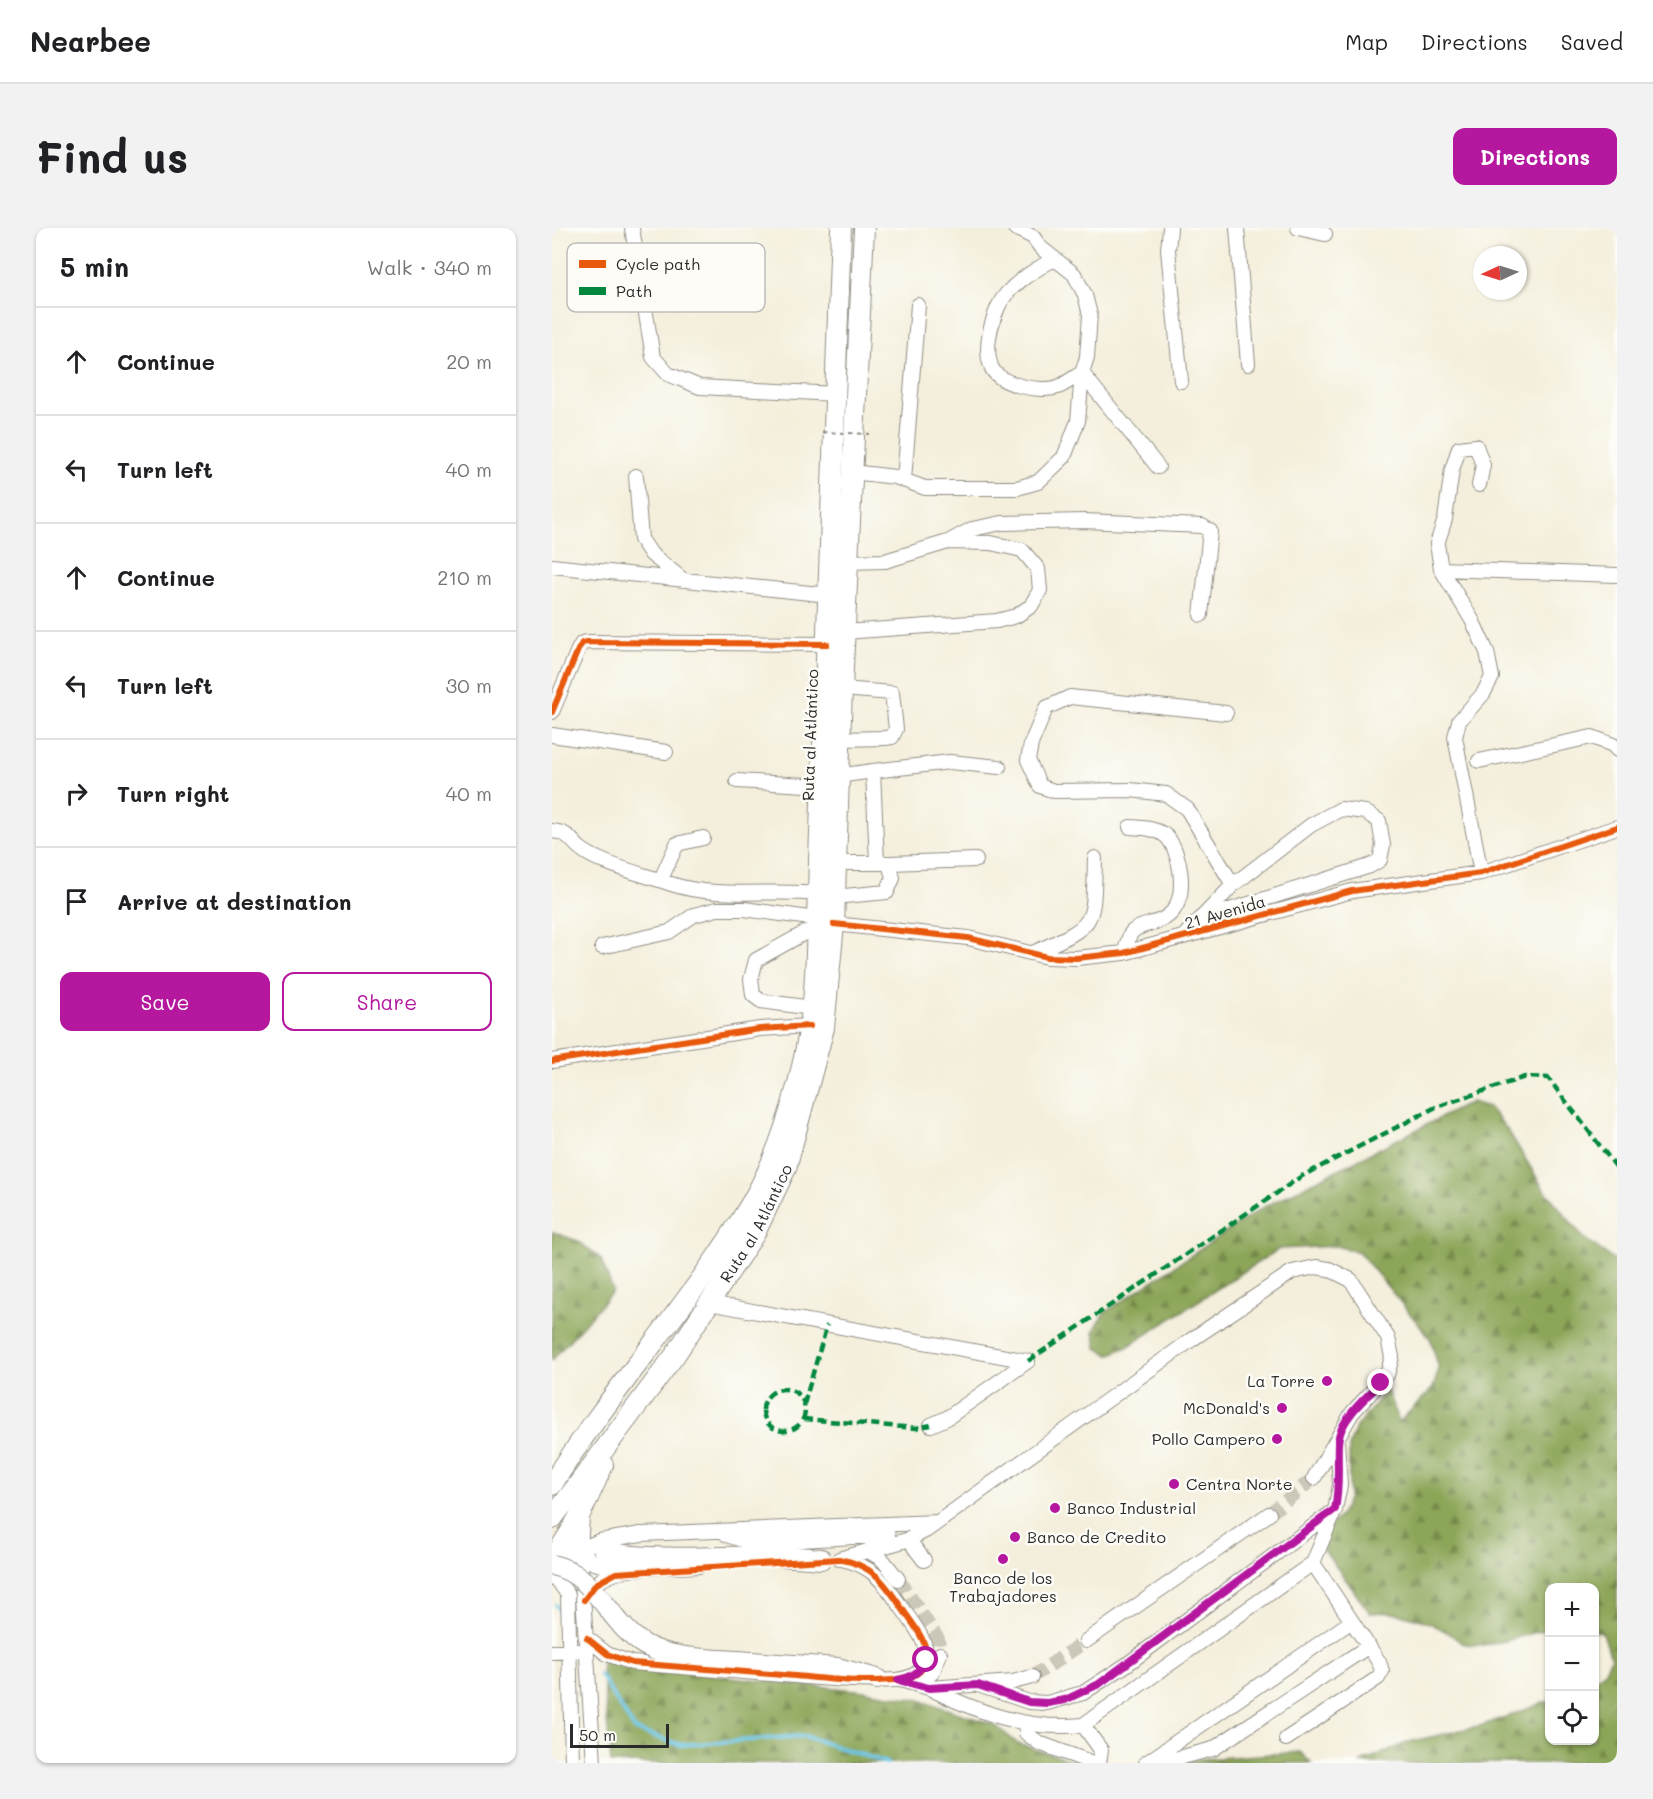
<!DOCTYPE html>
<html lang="en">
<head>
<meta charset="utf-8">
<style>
  :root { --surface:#fff; --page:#f2f2f2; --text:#202124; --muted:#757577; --line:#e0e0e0; --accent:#b5179e }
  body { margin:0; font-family:Mali,sans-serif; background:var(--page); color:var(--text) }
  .controls { position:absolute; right:18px; bottom:18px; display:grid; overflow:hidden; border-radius:12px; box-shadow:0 2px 4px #0004 }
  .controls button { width:54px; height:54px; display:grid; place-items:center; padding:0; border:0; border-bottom:2px solid var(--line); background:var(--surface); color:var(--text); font:30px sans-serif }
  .compass { position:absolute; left:921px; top:18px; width:54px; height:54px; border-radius:50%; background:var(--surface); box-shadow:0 2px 4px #0004; rotate:266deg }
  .scale { position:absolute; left:18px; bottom:15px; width:99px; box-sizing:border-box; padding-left:6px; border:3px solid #2b2b2b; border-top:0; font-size:16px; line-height:21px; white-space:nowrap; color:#2b2b2b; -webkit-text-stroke:4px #fdfcf7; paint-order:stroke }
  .stop { position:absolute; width:18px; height:18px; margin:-14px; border:4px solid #b5179e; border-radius:50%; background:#fff }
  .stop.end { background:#b5179e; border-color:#fff; box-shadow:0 2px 6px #0008 }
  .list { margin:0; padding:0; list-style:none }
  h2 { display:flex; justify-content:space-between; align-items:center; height:78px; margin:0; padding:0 24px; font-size:26px }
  h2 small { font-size:20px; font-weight:400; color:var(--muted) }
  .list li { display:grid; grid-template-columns:39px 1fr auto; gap:18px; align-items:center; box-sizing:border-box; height:108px; padding:0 24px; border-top:2px solid var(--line) }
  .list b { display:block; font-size:22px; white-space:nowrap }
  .list em { font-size:20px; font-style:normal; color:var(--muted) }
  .actions { display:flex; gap:12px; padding:18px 24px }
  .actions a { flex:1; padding:14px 0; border:2px solid var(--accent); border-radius:12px; text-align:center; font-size:21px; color:var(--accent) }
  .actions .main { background:var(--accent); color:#fff }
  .icon { flex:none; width:33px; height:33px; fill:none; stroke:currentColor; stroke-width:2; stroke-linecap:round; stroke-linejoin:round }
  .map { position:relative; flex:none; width:1065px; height:1535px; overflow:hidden; border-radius:12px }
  header { display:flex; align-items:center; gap:36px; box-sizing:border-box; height:84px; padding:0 30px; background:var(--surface); border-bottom:2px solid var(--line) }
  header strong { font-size:28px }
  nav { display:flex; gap:33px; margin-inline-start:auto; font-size:21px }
  .intro { display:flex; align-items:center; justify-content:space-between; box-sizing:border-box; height:144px; padding:0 36px }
  h1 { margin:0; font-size:42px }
  .button { padding:15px 27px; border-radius:12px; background:var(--accent); color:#fff; font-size:21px; font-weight:700 }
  main { display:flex; gap:36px; padding:0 36px }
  aside { flex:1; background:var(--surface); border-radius:12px; box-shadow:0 2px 4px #0004 }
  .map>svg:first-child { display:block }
</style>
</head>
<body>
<header>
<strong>Nearbee</strong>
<nav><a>Map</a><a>Directions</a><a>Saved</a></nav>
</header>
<div class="intro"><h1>Find us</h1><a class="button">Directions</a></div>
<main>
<aside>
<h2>5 min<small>Walk · 340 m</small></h2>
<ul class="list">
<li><svg class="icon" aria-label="ahead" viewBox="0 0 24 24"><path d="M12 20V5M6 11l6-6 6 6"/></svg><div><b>Continue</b></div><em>20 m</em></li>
<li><svg class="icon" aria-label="left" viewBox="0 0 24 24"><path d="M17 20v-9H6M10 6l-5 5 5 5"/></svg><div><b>Turn left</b></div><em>40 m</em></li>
<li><svg class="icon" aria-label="ahead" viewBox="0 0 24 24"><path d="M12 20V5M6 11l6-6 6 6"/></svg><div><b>Continue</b></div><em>210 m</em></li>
<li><svg class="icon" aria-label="left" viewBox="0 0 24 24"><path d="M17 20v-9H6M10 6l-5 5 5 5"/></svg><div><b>Turn left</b></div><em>30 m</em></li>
<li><svg class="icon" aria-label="right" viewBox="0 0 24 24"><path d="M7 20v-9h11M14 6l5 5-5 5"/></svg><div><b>Turn right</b></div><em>40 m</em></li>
<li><svg class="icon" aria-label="arrive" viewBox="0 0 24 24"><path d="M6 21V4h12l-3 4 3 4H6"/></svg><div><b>Arrive at destination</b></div></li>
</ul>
<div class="actions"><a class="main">Save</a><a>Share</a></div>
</aside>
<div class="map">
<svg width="1065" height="1535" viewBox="0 0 1065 1535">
  <defs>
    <pattern id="forest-firs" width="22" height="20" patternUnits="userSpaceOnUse" patternTransform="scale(1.5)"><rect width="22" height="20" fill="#8ca658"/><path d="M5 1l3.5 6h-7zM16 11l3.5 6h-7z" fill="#738749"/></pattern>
  </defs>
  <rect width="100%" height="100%" fill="#fdfcf7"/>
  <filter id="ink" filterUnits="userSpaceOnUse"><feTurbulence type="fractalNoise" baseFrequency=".0167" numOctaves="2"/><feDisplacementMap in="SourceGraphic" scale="12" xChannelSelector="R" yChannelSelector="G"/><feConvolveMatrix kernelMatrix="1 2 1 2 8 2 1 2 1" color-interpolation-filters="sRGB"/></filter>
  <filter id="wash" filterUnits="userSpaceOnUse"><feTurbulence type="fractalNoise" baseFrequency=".008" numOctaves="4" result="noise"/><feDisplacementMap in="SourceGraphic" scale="24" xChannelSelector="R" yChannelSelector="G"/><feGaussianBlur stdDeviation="1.35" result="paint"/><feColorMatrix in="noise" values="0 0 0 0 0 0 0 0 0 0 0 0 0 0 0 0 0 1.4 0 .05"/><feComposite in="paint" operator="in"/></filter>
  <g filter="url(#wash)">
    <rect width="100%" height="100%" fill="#f4efdc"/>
    <!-- forest -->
    <path fill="url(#forest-firs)" stroke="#5c6842" stroke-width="1.5" d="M919,874L937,879L957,904L991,960L1032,1010L1065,1034V1535H807L857,1514L931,1497L997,1473L998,1512H1042L1043,1451L1052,1444L1059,1430L1051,1405L1043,1402L1042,1360H998L997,1401C974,1406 933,1423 910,1415C905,1412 900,1407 895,1404C873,1391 843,1382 818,1385L764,1311L789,1287L797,1269V1219L804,1199L835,1163L847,1194L881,1160L887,1141L878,1110L807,1024L784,1018L727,1021L575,1119L557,1127L545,1120L542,1103L552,1085L712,979Z
      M0,1004L26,1013L49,1031L61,1063L0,1132Z
      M49,1430L132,1444L313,1463L368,1472L443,1497L466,1516L528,1535H59Z
      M748,1524L759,1535H610L612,1534Z"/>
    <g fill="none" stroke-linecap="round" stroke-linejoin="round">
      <!-- stream -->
      <path stroke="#67c5e5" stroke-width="4" d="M4,1377L10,1385
        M48,1447L83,1502L129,1517L252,1508L335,1535"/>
    </g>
  </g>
  <g filter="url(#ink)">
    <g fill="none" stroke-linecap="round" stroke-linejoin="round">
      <!-- minor-tunnel -->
      <path stroke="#ccc8b9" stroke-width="14" stroke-dasharray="14 7" stroke-linecap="butt" d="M717,1286L762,1250
        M346,1351L386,1411L388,1426
        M480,1449L534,1413"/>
      <!-- minor casing -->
      <g stroke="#908d84" stroke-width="16">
        <path id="minor" d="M80,0L101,129L116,146L148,159L283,166
          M618,0L616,22L629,153
          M685,0L696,136
          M746,0L773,6
          M502,31C483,42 455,58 446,79C439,95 432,121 439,138C445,157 489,165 506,159C514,156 522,149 530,145L606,239
          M300,244L343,249L373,260H465L486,254L512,229L526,193L530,145L535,129L538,87L533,67L522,46L489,20L481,9L463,0
          M84,248L89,311L99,326L131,352
          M352,252L366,77
          M927,257L931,237L924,218L907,220L900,242L893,291L885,316L889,341L920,392L935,424L940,449L931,466L907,493L903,509L929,645
          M398,313L420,301L450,295L532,293L650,298L658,303L649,387
          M0,338L277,367
          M889,341L1065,347
          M292,404L445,393L464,388L479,378L488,362L486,341L470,322L439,315L396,314L333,333L295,334
          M0,484L26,422L30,415L35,414L275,416
          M674,485L518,469L494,480L479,516L476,532L488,558L502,563L578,562L614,566L635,581L681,657
          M0,507L114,524
          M288,511L333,510L340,509L344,501L340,465L290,461
          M927,533L1040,509L1061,517L1065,522
          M321,543L398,534L447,539
          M286,548L321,543L325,635
          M185,553L270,558
          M0,603C21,605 18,615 33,624C55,638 94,647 119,656C163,671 220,661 266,666
          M337,635L424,632
          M109,651L125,616L151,610
          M282,669L335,664L341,650L337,635H284
          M282,696L416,710L495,729L524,730L572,725L800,663L929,645L1065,599
          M631,709L681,657L759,597L789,581L813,584L827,593L831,617L828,632L818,638L649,691
          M50,719L117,704L142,687L165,681H192L265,691
          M481,725C546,695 541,700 543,630
          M572,725C575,719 576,708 580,704C590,694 609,698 621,683C635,666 629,623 614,608C604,600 590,600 578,599
          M260,780L209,773L201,767L199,751L204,732L265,698
          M0,833L208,801L258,798
          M157,1075L476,1133
          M379,1197L395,1190L476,1133
          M30,1289L28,1322L42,1535
          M175,1307L199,1315L336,1307
          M362,1319L372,1332
          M28,1322L42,1335L70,1342
          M318,1324L330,1331L346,1351
          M287,1331L355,1312L375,1302L639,1112L740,1044L764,1039L777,1041L799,1052L836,1110L840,1129L835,1147L800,1185L762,1250
          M1,1334L47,1313L89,1306L385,1294
          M0,1350L7,1354L16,1367L20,1535
          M32,1372C49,1332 111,1341 147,1338
          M35,1410L55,1426L80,1435C130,1439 180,1443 230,1447C268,1450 307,1454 344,1452C353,1451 364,1448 369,1441C384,1423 363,1399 353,1384C333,1357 324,1338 289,1331
          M534,1413L717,1286
          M0,1424L26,1423
          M348,1452L377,1460L461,1454L480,1449
          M365,1457L380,1445L388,1426
          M426,1457L477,1474L495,1475L531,1465L574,1437L783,1282L788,1257L785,1213
          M377,1460C425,1484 476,1503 531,1497L761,1335L783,1282
          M531,1497L549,1522L547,1535
          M474,1505L487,1515L541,1535
          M734,1511L826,1450L830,1443L827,1434L761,1335
          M594,1535L800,1393
          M607,1535L661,1521L817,1418"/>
      </g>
      <!-- highway casing -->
      <g stroke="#908d84" stroke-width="22">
        <g id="highway">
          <path d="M0,1257C61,1158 142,1073 201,972C231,920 253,841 260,782C264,752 264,721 265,691L289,0"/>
          <path id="s1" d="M0,1291L123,1127L203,1005L234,940L272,800L282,696L290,461L312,0"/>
          <path d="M53,1324C124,1337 197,1323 269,1331"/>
          <path d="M0,1331C23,1302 36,1270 51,1237"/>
          <path d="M212,1435L286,1440L325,1451"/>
        </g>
      </g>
      <!-- minor -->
      <use href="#minor" stroke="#fff" stroke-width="14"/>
      <!-- highway -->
      <use href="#highway" stroke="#fff" stroke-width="20"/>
      <!-- highway-bridge casing -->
      <g stroke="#908d84" stroke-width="22" stroke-linecap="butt">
        <path id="highway-bridge" d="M0,1337C46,1347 56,1395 93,1417C123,1434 178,1431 212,1435"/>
      </g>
      <!-- path-bridge -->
      <path stroke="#908d84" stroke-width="2" stroke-dasharray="4.5 4.5" stroke-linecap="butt" d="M270,204L318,206"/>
      <!-- highway-bridge -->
      <use href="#highway-bridge" stroke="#fff" stroke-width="20"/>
      <!-- quiet -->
      <path stroke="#00873e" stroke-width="4.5" stroke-dasharray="9 4.5" stroke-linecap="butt" d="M476,1133L750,948L884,879L973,849L996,850L1065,940
        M211 1182a21 21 0 1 1 42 0a21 21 0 1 1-42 0Z
        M252,1176L275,1097
        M251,1191L364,1200L379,1197"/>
      <!-- cycleway casing -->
      <g stroke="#fdfcf7" stroke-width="10">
        <path id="cycleway" d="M0,484L26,422L30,415L35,414L275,416
          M282,696L416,710L495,729L524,730L572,725L800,663L929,645L1065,599
          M0,833L208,801L258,798
          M32,1372L44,1356L64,1345L287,1331C324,1338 333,1356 354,1386C364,1400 385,1425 368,1443C363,1448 355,1450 348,1451C315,1456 276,1451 243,1448C189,1444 134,1439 80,1435L55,1426L35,1410"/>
      </g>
      <!-- cycleway -->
      <use href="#cycleway" stroke="#e8590c" stroke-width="6"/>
    </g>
  </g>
  <g fill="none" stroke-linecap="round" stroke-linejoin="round" filter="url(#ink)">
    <!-- route -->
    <path stroke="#b5179e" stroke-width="8" d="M374,1432C367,1445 360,1449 346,1452L377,1460L426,1457L477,1474L495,1475L513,1472L547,1456L783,1281C788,1256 785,1240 786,1216C786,1193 814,1169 829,1155"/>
  </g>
  <!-- markers -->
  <g fill="#b5179e" stroke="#fdfcf7" stroke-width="2">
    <circle cx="775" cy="1153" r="6"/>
    <circle cx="730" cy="1180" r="6"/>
    <circle cx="725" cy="1211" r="6"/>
    <circle cx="622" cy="1256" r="6"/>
    <circle cx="503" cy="1280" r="6"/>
    <circle cx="463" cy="1309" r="6"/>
    <circle cx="451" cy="1331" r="6"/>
  </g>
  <g text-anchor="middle" stroke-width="5" stroke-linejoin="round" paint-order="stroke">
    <!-- street labels -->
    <g font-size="16" fill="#2b2b2b" stroke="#fdfcf7">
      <text transform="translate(258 507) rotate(-88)" y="6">Ruta al Atlántico</text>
      <text transform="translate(673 684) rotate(-16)" y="6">21 Avenida</text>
      <text dy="6" stroke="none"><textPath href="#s1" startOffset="360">Ruta al Atlántico</textPath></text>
    </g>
    <!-- poi labels -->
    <g font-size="16" fill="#2b2b2b" stroke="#fdfcf7" text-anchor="end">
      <text x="763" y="1159">La Torre</text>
      <text x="718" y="1186">McDonald's</text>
      <text x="713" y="1217">Pollo Campero</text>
      <text x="634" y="1262" text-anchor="start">Centra Norte</text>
      <text x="515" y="1286" text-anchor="start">Banco Industrial</text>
      <text x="475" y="1315" text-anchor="start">Banco de Credito</text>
      <text x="451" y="1356" text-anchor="middle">Banco de los<tspan x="451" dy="18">Trabajadores</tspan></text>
    </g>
  </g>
  <!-- legend -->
  <rect x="15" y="15" width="198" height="69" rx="9" fill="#fdfcf7" stroke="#bebdba" stroke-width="1.5"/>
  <rect x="27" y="32" width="27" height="8" fill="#e8590c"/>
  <rect x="27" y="59" width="27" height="8" fill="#00873e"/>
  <g font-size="16" fill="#2b2b2b">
    <text x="64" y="42">Cycle path</text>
    <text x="64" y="69">Path</text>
  </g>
</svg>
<div class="controls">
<button>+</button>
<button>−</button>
<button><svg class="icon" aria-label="locate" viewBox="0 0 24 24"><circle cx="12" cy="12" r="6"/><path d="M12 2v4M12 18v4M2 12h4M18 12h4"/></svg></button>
</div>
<svg class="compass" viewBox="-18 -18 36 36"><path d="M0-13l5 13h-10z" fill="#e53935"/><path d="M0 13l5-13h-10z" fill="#757577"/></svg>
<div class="scale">50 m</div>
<div class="stop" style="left:374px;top:1432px"></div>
<div class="stop end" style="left:829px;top:1155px"></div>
</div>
</main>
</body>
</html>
